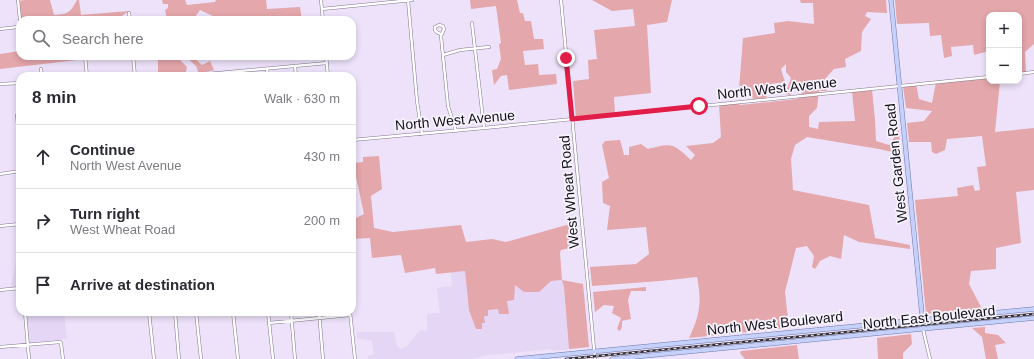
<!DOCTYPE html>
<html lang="en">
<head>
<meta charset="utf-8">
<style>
  :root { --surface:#fff; --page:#f7f7f7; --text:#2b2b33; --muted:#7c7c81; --line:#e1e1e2 }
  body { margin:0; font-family:Arial,sans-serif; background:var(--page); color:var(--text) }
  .controls { position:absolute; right:12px; top:12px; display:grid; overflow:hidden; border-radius:8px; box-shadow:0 2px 6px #0003 }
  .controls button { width:36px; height:36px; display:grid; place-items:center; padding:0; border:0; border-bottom:1px solid var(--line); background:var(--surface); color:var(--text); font:20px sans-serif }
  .stop { position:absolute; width:12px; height:12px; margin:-9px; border:3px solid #e11d48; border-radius:50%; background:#fff }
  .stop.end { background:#e11d48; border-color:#fff; box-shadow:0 1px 4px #0008 }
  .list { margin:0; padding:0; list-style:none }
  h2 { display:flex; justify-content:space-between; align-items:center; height:52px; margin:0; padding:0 16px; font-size:17px }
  h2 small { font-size:13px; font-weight:400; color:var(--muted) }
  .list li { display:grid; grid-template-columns:26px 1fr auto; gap:12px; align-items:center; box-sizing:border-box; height:64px; padding:0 16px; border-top:1px solid var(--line) }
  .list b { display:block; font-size:15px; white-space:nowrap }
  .list p { margin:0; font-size:13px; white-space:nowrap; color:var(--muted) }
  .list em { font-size:13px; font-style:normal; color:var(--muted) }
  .icon { flex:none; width:22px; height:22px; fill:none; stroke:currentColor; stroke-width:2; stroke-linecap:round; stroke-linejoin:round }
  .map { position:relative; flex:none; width:1034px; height:359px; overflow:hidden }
  .search { position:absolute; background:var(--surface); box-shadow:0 2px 6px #0003; left:16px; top:16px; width:340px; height:44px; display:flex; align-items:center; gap:10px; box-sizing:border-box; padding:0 14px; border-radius:12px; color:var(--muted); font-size:15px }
  .panel { position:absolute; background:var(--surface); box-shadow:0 2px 6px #0003; left:16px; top:72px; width:340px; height:244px; border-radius:12px }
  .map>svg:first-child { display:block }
</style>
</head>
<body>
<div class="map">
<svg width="1034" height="359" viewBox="0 0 1034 359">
  <rect width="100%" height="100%" fill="#ede2fa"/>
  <!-- built -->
  <path fill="#e4d6f4" d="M20,258V286L11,287L16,260Z
    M465,271L469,310L482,323H485L484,316L488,310L498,309L507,301L515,285L539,292L551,281L562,280L564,287L569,349L553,351L550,349L481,356L478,358L470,359H368V356L374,355L372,341L357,338V332H394L397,346L401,349L407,346L419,331L427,330V314L440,313L437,288L452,286L451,272Z
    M26,312H64L67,338L65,339L30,343Z"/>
  <!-- green -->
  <path fill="#e4a7ab" d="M25,0H50L54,15C68,14 70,13 77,0H79L81,15L129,11L116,20H50L49,16L20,19L18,1Z
    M162,0H185L187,5L215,2L216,0H266L267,9L300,7L302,20H227L226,16L217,18L200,10L193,20H167L165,10L168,8V4H163Z
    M470,0H517L520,13H523L525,21H531L534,39H543L544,49L523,51L525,65L538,64L539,75L556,74L557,84L509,90L507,75L501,76L494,85L492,70L497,69L501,59L499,44L501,43L496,6L471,9Z
    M592,0H672L667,22L647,25L651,93L614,97L615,115L576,119L573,81L589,79L588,60L597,59L594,30L635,26L633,9L612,11Z
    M800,0H886L887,13L867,12L865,16L871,19L862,32L861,51L845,59L846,67L834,69L825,79L827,91H819L817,108L809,116V127L818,129L819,122L855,121L852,91L872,89L875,120L876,141L889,145L899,130L901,154L879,149L807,137L795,145L791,159L793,190L869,205L875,238L910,245V249L859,242L844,235L841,259L830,256L820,261L815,269L812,267L814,256L807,246L796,248L785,292L789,328L689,338C700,315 702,302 697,277L660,281L592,286L590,267L636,264L649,254L646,227L607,230L610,206L603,203L602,182L609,178L602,145L605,141L620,140L624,155H629V147L641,144L648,149C673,143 672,143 691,160L695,155L686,146L713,143L721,137L719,104L738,103L740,105L797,99L805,89L800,82L790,95L785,94L791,78L786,72V64L781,69L785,82L771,84L766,98L753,99L750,90L739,89L743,38L775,33L774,23L788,21L814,24L813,3H801Z
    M895,0H1034V44L1025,52L1026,73H1019V15H989V51L974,55L973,45L951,47L952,56L944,58L941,35L930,36L929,23L897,24Z
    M20,51V56H86V59L0,69V54Z
    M158,56H183L179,59L187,67L185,76H158Z
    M185,56H192L202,65L210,61L214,70L199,74L196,66Z
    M989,74V81H1000L995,132L1034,128V190L1016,192L1021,243L996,248V269L971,271L969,284L982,309L926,314L915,200L958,196L957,188L973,185L975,191L980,190L977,167L986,166L982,136L947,139L945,150L936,154L932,152L931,142H909L907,123L924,121L932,111L906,108L903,86L916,84L919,99L932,103L936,82L988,77Z
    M379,156L382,189L371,196L374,228L393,232L461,225L466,242L492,239L506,242L577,222L579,246L561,250L560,253L562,280L583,284L589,347L569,349L564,287L562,280L551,281L539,292H524L515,285L514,300L507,301L509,314H499L498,309L488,310V316H484L485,323H482V329H476L469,310L465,271L436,274L435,268L405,273L401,255L372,258L370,238L352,239V220L364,214L353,163L363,162V157Z
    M646,287V291H631L628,300L631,319L622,321V327L620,331L617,329L621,318L612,313L614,306L604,305L595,312L593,292Z
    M985,327V333L998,335L1006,343L995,345L998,359H986L982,337L972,328Z
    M911,334L912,344L903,353V359H878L877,338Z
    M797,345L799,359H745L740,353L741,351Z"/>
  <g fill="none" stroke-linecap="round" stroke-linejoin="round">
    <!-- minor casing -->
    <g stroke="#82788d" stroke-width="3.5">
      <path id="minor" d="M18,0L20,20
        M321,0L323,20
        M408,0L417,101L422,134
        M561,0L595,359
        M322,9L412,0
        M129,13L130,20
        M472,23L484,128
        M0,29L18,27L20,25
        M441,34C437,33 434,31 435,27L439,25L443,26L444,29L441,36L448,106L456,131
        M443,55L460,50L489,47
        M85,56L87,76
        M133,56L135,76
        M326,56L328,76
        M295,66L296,76
        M41,69L42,76
        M267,69L268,76
        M231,72L232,76
        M1019,74L1034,72
        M187,76L327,63
        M0,84L20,83
        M17,115L20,148
        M352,140L484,128L989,77
        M0,174L20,171
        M0,226L20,224
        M0,290L20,288
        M25,312L29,359
        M149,312L154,359
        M175,312L179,359
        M196,312L201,359
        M233,312L238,359
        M268,312L273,359
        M291,312L295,359
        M319,312L323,359
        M350,312L355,359
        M269,323L350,315
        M923,329L930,359
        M0,347L60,342L61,343L63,359"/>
    </g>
    <!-- major casing -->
    <g stroke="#6e79aa" stroke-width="5">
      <path id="major" d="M891,0L923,325
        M517,359L1034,309
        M612,359L1034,318"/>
    </g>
    <!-- minor -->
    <use href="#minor" stroke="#fff" stroke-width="2.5"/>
    <!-- major -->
    <use href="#major" stroke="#c5d0fb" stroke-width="4"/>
    <!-- rail casing -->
    <g stroke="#322e38" stroke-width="2.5">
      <path id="rail" d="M566,359L1034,314"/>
    </g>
    <!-- rail -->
    <use href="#rail" stroke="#f7f3fc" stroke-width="1" stroke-dasharray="3" stroke-linecap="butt"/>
  </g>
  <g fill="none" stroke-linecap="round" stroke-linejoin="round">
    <!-- route -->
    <path stroke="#e11d48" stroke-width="5" d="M566,58L572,119L699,106"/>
  </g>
  <g text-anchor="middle" stroke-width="3.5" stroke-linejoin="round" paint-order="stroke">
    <!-- street labels -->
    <g font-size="14" fill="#141018" stroke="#f7f3fc">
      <text transform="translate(777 88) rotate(-6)" y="5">North West Avenue</text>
      <text transform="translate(455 120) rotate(-5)" y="5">North West Avenue</text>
      <text transform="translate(896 163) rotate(-96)" y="5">West Garden Road</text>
      <text transform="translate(569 192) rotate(-95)" y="5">West Wheat Road</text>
      <text transform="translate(929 317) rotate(-6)" y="5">North East Boulevard</text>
      <text transform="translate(775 323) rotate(-6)" y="5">North West Boulevard</text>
    </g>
  </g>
</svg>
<div class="controls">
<button>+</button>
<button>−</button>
</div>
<div class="stop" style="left:699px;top:106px"></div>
<div class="stop end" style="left:566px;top:58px"></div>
<div class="search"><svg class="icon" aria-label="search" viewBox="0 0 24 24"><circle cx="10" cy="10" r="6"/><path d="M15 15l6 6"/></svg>Search here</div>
<section class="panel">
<h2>8 min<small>Walk · 630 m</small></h2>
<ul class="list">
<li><svg class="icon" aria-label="ahead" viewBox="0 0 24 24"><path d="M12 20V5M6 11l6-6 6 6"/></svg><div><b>Continue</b><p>North West Avenue</p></div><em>430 m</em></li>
<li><svg class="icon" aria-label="right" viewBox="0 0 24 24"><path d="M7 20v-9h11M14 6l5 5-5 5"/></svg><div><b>Turn right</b><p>West Wheat Road</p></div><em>200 m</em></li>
<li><svg class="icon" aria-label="arrive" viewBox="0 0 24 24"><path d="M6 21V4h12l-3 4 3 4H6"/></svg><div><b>Arrive at destination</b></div></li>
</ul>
</section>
</div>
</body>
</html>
